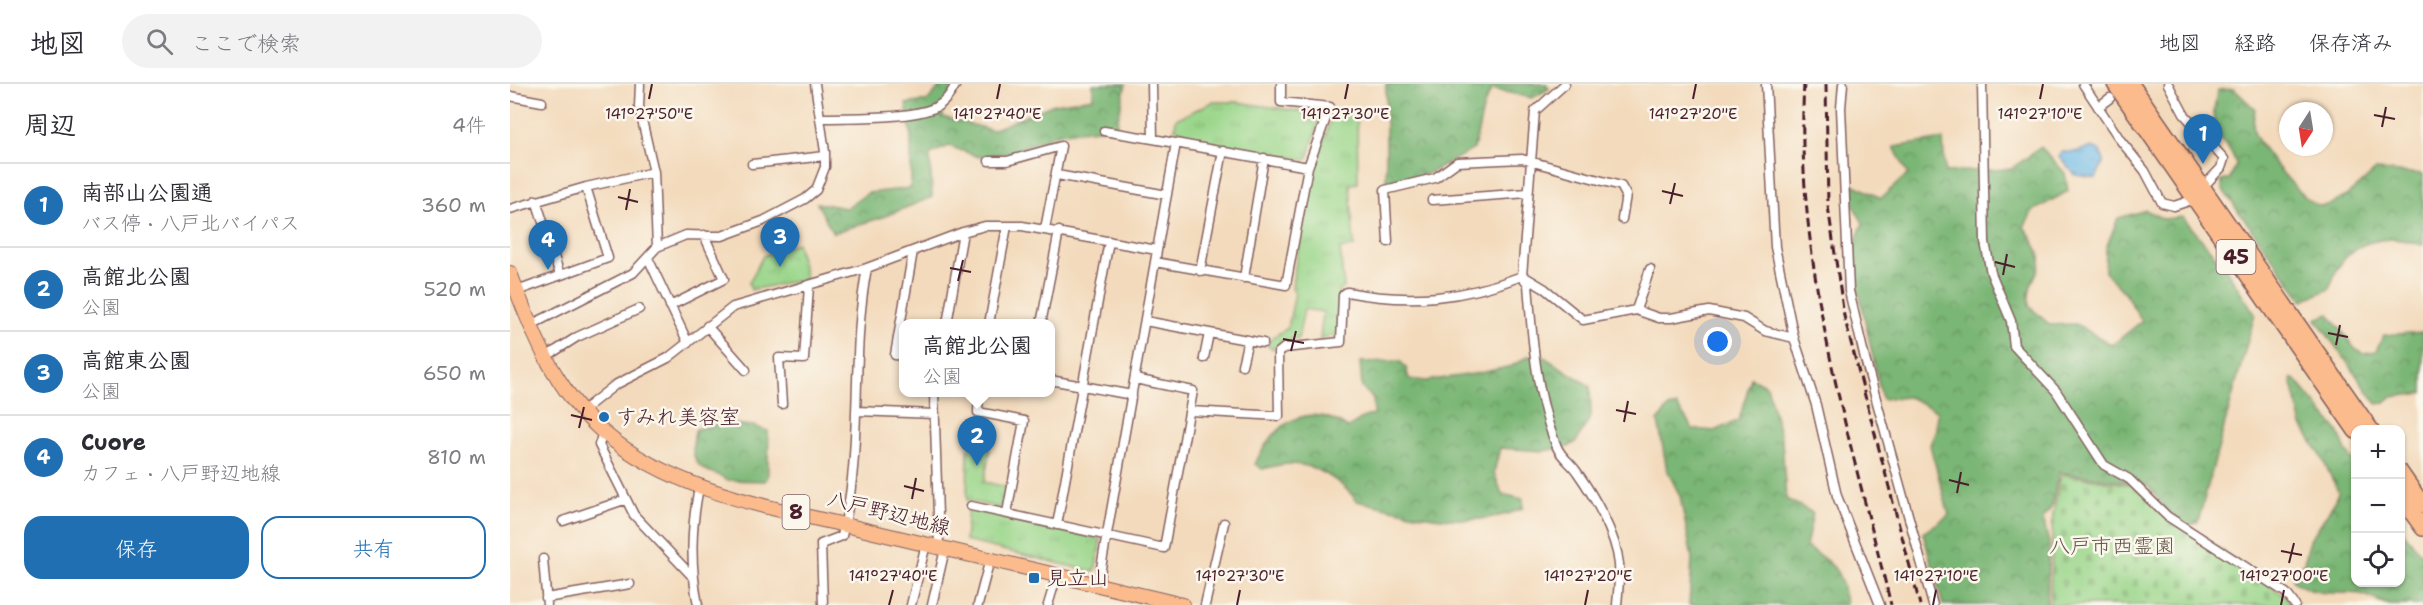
<!DOCTYPE html>
<html lang="ja">
<head>
<meta charset="utf-8">
<style>
  :root { --surface:#fff; --page:#f2f2f3; --text:#2b2b33; --muted:#7c7c81; --line:#e1e1e2; --accent:#1f6fb2 }
  body { margin:0; font-family:"Shantell Sans","Klee One",sans-serif; background:var(--page); color:var(--text) }
  .controls { position:absolute; right:18px; bottom:18px; display:grid; overflow:hidden; border-radius:12px; box-shadow:0 2px 4px #0004 }
  .controls button { width:54px; height:54px; display:grid; place-items:center; padding:0; border:0; border-bottom:2px solid var(--line); background:var(--surface); color:var(--text); font:30px sans-serif }
  .compass { position:absolute; left:1769px; top:18px; width:54px; height:54px; border-radius:50%; background:var(--surface); box-shadow:0 2px 4px #0004; rotate:192deg }
  .you { position:absolute; left:1208px; top:258px; width:21px; height:21px; margin:-15px; border:4px solid #fff; border-radius:50%; background:#1a73e8; box-shadow:0 0 0 9px #1a73e833 }
  .badge { display:grid; place-items:center; width:39px; height:39px; border-radius:50%; background:var(--accent); color:#fff; font-size:20px; font-weight:700 }
  .pin { position:absolute; translate:-50% -50px; filter:drop-shadow(0 2px 3px #0008) }
  .pin::after { content:''; position:absolute; top:32px; width:21px; height:18px; background:inherit; clip-path:polygon(0 0,100% 0,50% 100%) }
  .popup { position:absolute; left:389px; top:235px; width:156px; height:78px; box-sizing:border-box; display:grid; place-content:center; border-radius:12px; background:var(--surface); filter:drop-shadow(0 2px 4px #0005); font-size:20px; white-space:nowrap; color:var(--muted) }
  .popup b { font-size:22px; color:var(--text) }
  .popup::after { content:''; position:absolute; left:50%; top:100%; margin-left:-12px; border:12px solid transparent; border-top-color:var(--surface) }
  .list { margin:0; padding:0; list-style:none }
  h2 { display:flex; justify-content:space-between; align-items:center; height:78px; margin:0; padding:0 24px; font-size:26px }
  h2 small { font-size:20px; font-weight:400; color:var(--muted) }
  .list li { display:grid; grid-template-columns:39px 1fr auto; gap:18px; align-items:center; box-sizing:border-box; height:84px; padding:0 24px; border-top:2px solid var(--line) }
  .list b { display:block; font-size:22px; white-space:nowrap }
  .list p { margin:0; font-size:20px; white-space:nowrap; color:var(--muted) }
  .list em { font-size:20px; font-style:normal; color:var(--muted) }
  .actions { display:flex; gap:12px; padding:18px 24px }
  .actions a { flex:1; padding:14px 0; border:2px solid var(--accent); border-radius:18px; text-align:center; font-size:21px; color:var(--accent) }
  .actions .main { background:var(--accent); color:#fff }
  .icon { flex:none; width:33px; height:33px; fill:none; stroke:currentColor; stroke-width:2; stroke-linecap:round; stroke-linejoin:round }
  .map { position:relative; flex:none; width:1913px; height:521px; overflow:hidden }
  header { display:flex; align-items:center; gap:36px; box-sizing:border-box; height:84px; padding:0 30px; background:var(--surface); border-bottom:2px solid var(--line) }
  header strong { font-size:28px }
  nav { display:flex; gap:33px; margin-inline-start:auto; font-size:21px }
  .search { width:420px; height:54px; background:var(--page); display:flex; align-items:center; gap:15px; box-sizing:border-box; padding:0 21px; border-radius:33px; color:var(--muted); font-size:22px }
  main { display:flex }
  aside { flex:1; background:var(--surface) }
  .map>svg:first-child { display:block }
</style>
</head>
<body>
<header>
<strong>地図</strong>
<div class="search"><svg class="icon" aria-label="search" viewBox="0 0 24 24"><circle cx="10" cy="10" r="6"/><path d="M15 15l6 6"/></svg>ここで検索</div>
<nav><a>地図</a><a>経路</a><a>保存済み</a></nav>
</header>
<main>
<aside>
<h2>周辺<small>4件</small></h2>
<ul class="list">
<li><span class="badge">1</span><div><b>南部山公園通</b><p>バス停 · 八戸北バイパス</p></div><em>360 m</em></li>
<li><span class="badge">2</span><div><b>高館北公園</b><p>公園</p></div><em>520 m</em></li>
<li><span class="badge">3</span><div><b>高館東公園</b><p>公園</p></div><em>650 m</em></li>
<li><span class="badge">4</span><div><b>Cuore</b><p>カフェ · 八戸野辺地線</p></div><em>810 m</em></li>
</ul>
<div class="actions"><a class="main">保存</a><a>共有</a></div>
</aside>
<div class="map">
<svg width="1913" height="521" viewBox="0 0 1913 521">
  <defs>
    <pattern id="grass-tufts" width="24" height="20" patternUnits="userSpaceOnUse" patternTransform="scale(1.5)"><rect width="24" height="20" fill="#99d589"/><path d="M3 7l-1-3M5 7V3M7 7l1-3M15 17l-1-3M17 17v-4M19 17l1-3" fill="none" stroke="#85b676"/></pattern>
    <pattern id="forest-crowns" width="20" height="18" patternUnits="userSpaceOnUse" patternTransform="scale(1.5)"><rect width="20" height="18" fill="#7ab675"/><path d="M2 6a3 3 0 1 1 6 0M12 15a3 3 0 1 1 6 0" fill="none" stroke="#669360"/></pattern>
    <pattern id="cemetery-stones" width="16" height="16" patternUnits="userSpaceOnUse" patternTransform="scale(1.5)"><rect width="16" height="16" fill="#99d589"/><path d="M2 7V4a2 2 0 0 1 4 0v3zM10 15v-3a2 2 0 0 1 4 0v3z" fill="#85b676"/></pattern>
    <pattern id="water-ripples" width="26" height="14" patternUnits="userSpaceOnUse" patternTransform="scale(1.5)"><rect width="26" height="14" fill="#6ebae7"/><path d="M2 4q2-2 4 0t4 0M15 11q2-2 4 0t4 0" fill="none" stroke="#619fc6"/></pattern>
  </defs>
  <rect width="100%" height="100%" fill="#fbf7ec"/>
  <filter id="ink" filterUnits="userSpaceOnUse"><feTurbulence type="fractalNoise" baseFrequency=".0167" numOctaves="2"/><feDisplacementMap in="SourceGraphic" scale="12" xChannelSelector="R" yChannelSelector="G"/><feConvolveMatrix kernelMatrix="1 2 1 2 8 2 1 2 1" color-interpolation-filters="sRGB"/></filter>
  <filter id="wash" filterUnits="userSpaceOnUse"><feTurbulence type="fractalNoise" baseFrequency=".008" numOctaves="4" result="noise"/><feDisplacementMap in="SourceGraphic" scale="24" xChannelSelector="R" yChannelSelector="G"/><feGaussianBlur stdDeviation="1.35" result="paint"/><feColorMatrix in="noise" values="0 0 0 0 0 0 0 0 0 0 0 0 0 0 0 0 0 1.4 0 .05"/><feComposite in="paint" operator="in"/></filter>
  <g filter="url(#wash)">
    <rect width="100%" height="100%" fill="#f3dabc"/>
    <!-- grass -->
    <path fill="url(#grass-tufts)" stroke="#727a5a" stroke-width="1.5" d="M703,18H727L808,30L810,34L798,74L795,76L673,54L674,47L665,45L666,35Z
      M829,26H847L848,99L840,100L844,162L830,165L834,204L829,206L828,250L810,256L813,228L794,225L788,255L771,258L762,265L757,261L763,253L778,244L785,209L782,205L783,195L802,88L824,28Z
      M287,159L296,195L241,206L239,199L253,172Z
      M458,365H480L474,398L497,403L490,424L457,417Z
      M458,425L591,455L585,488L455,457Z"/>
    <!-- forest -->
    <path fill="url(#forest-crowns)" stroke="#626a50" stroke-width="1.5" d="M428,0H443L432,33L482,46L544,20L583,14V0H616L606,43L549,49L503,68L469,73L439,62L420,70L422,113L373,133L323,149L307,119L336,124L358,109L401,104V49L396,20L417,17L429,4Z
      M876,0H1036L1039,5L1022,14L982,5L974,21L964,65L917,90L876,97Z
      M1724,5L1745,25C1744,32 1742,41 1744,48C1749,63 1797,123 1812,122C1832,121 1851,98 1866,86L1913,90V161C1903,159 1890,154 1880,155C1847,157 1827,173 1820,205L1793,216L1713,106L1711,97L1720,95L1726,81C1723,67 1717,63 1709,53C1699,38 1705,21 1708,6Z
      M1433,55L1435,88L1501,85L1531,63L1555,89L1558,107L1523,127L1514,143C1549,190 1516,181 1519,222L1540,241L1566,240L1602,261L1632,237L1614,208L1595,188L1596,164L1608,134L1636,126L1653,135L1673,133L1715,184L1745,230L1688,438L1678,442L1658,427L1637,401L1549,388L1542,423L1533,434L1539,459L1537,521H1433L1413,449L1439,431L1420,361L1426,345L1427,327L1399,313L1372,315L1348,204L1344,161L1353,139L1343,121V100L1371,114L1398,90L1384,63Z
      M1819,230L1845,265L1854,270L1865,268L1874,251L1913,248V309L1881,313L1874,319L1867,320L1806,235Z
      M1018,272L1034,273L1080,302L1081,332L1066,358L1058,363L1033,367L990,364L984,388L992,410L1013,415V424C961,448 899,429 847,417C833,398 805,379 780,380C770,380 761,383 752,385L745,380C764,340 796,315 838,344L852,334L864,330L863,314L852,304L850,278L890,277L896,284L899,295L916,297L970,289L1002,282Z
      M1241,294L1257,302L1272,357L1276,415L1303,429L1296,463C1325,480 1332,487 1336,521H1179L1182,474L1170,412L1157,386L1148,337L1158,324L1167,322L1183,345L1205,347L1229,336Z
      M1781,295H1785L1828,347L1836,367L1845,379L1846,498H1890L1891,445L1913,472V521C1903,521 1890,521 1880,521C1870,519 1861,512 1850,510C1822,507 1809,514 1783,497V492L1794,479L1800,456L1826,416L1828,407L1810,370L1792,342Z
      M212,339L243,342L258,347C260,363 257,377 258,393L255,397L216,396C209,389 202,390 194,385C180,377 182,358 186,345Z"/>
    <!-- cemetery -->
    <path fill="url(#cemetery-stones)" stroke="#727a5a" stroke-width="1.5" d="M1551,390L1622,401L1777,514L1781,521H1540L1543,431Z"/>
    <!-- water -->
    <path fill="url(#water-ripples)" stroke="#5c6c89" stroke-width="1.5" d="M1582,63L1590,67L1594,77L1586,94L1565,91L1549,72L1551,68H1565Z"/>
  </g>
  <g filter="url(#ink)">
    <g fill="none" stroke-linecap="round" stroke-linejoin="round">
      <!-- street casing -->
      <g stroke="#85605e" stroke-width="11">
        <path id="street" d="M642,0L643,55L798,83
          M1055,0L1025,27L1012,192L1018,200C1022,253 1026,313 1047,363C1051,373 1061,379 1067,388C1084,412 1106,450 1109,480C1110,493 1108,508 1107,521
          M1256,0L1265,163L1284,254L1306,321L1327,412L1370,521
          M1333,0L1331,24L1339,207L1355,275L1423,521
          M1472,0L1475,158L1481,189L1501,237L1504,262L1546,307L1594,381L1619,395L1657,432L1776,509L1785,521
          M1573,0L1611,57L1635,87L1652,119L1664,122L1685,115
          M1658,0L1674,30L1714,75L1711,84L1693,103
          M0,12L32,18
          M1588,23L1600,14
          M310,34C337,34 406,35 428,22C436,17 442,8 446,0
          M594,47L643,55
          M479,77H497L551,62L535,145
          M242,80L315,72
          M547,91L657,111
          M26,116L50,191
          M922,116L1018,109
          M0,125L76,103L144,88
          M878,158L875,106L925,94L947,78L1012,75L1111,102L1116,111L1112,135
          M147,163L176,151L212,152L253,137L295,115L306,106L315,83V68L305,0
          M138,174L178,259
          M645,178L776,201L798,83L820,23L771,18V0
          M690,187L713,67
          M1015,193L1035,205L1073,236L1126,226L1149,234H1161L1199,227L1234,234L1255,247L1284,254
          M734,194L754,74
          M7,207L98,174L76,103
          M160,222L214,195L194,151
          M1126,226L1140,185
          M635,237L753,259
          M437,240L453,148
          M479,240L497,142
          M531,240L549,147
          M19,242L123,189L147,163L144,88L129,23L130,0
          M197,242L236,286
          M394,272L385,271L403,167
          M34,274L67,253L129,225
          M694,274L699,249
          M732,281L738,256
          M540,296L622,311
          M424,308L429,463
          M469,308L468,328L514,337L497,429
          M272,320L269,274L294,275L299,202
          M72,327L105,301L158,274L223,223L357,184L453,148L475,142H512L647,166
          M346,327L425,330
          M680,327L769,332L768,269L774,264L831,258L833,211L837,208C899,220 953,215 1012,192
          M93,348L89,361L124,431L182,492
          M461,422L654,464L683,307L625,295
          M53,437L114,416
          M547,441L599,157
          M33,475L37,521
          M588,501L666,59
          M36,514L120,500
          M188,521C180,480 181,444 189,403
          M313,521L311,460L332,452C354,367 340,271 357,184
          M401,521L416,460
          M422,521L435,465
          M468,521L480,475
          M538,521L547,491
          M695,521L714,439"/>
      </g>
      <!-- primary casing -->
      <g stroke="#85605e" stroke-width="16">
        <path id="primary" d="M0,189C22,248 44,305 93,348C166,411 276,426 368,449C470,473 571,497 673,521"/>
      </g>
      <!-- highway casing -->
      <g stroke="#85605e" stroke-width="18">
        <path id="highway" d="M1605,0L1846,347
          M1621,0L1861,346
          M1890,388L1913,421
          M1890,412L1913,444"/>
      </g>
      <!-- street -->
      <use href="#street" stroke="#fff" stroke-width="8"/>
      <!-- primary -->
      <use href="#primary" stroke="#fbbb8d" stroke-width="14"/>
      <!-- highway -->
      <use href="#highway" stroke="#fbbb8d" stroke-width="15"/>
      <!-- rail -->
      <path stroke="#4a1f2b" stroke-width="3" stroke-dasharray="9 4.5" stroke-linecap="butt" d="M1294,0C1284,178 1339,350 1381,521
        M1316,0L1318,122L1334,232L1410,521"/>
    </g>
  </g>
  <!-- ticks -->
  <path fill="none" stroke="#4a1f2b" stroke-width="2" d="M139,15L142,0M487,15L490,0M835,15L838,0M1183,15L1186,0M1530,15L1533,0M1864,31L1885,35M1872,43L1876,23M1152,107L1173,112M108,113L128,118M1160,120L1165,99M116,126L120,105M1485,178L1505,183M440,184L461,188M1493,191L1497,170M448,197L453,176M1818,249L1838,253M773,255L794,259M1826,261L1830,241M781,267L786,247M1106,326L1126,330M61,331L82,336M1114,338L1118,317M69,344L74,323M1439,396L1459,401M394,402L414,407M1447,409L1451,388M402,415L406,394M1771,467L1792,471M1779,479L1784,459M379,521L383,506M727,521L730,506M1075,521L1078,506M1423,521L1426,506M1771,521L1774,506"/>
  <!-- markers -->
  <g fill="#1f6fb2" stroke="#fbf7ec" stroke-width="2">
    <circle cx="94" cy="333" r="6"/>
    <rect x="518" y="488" width="12" height="12" rx="3"/>
  </g>
  <g text-anchor="middle" stroke-width="5" stroke-linejoin="round" paint-order="stroke">
    <!-- shield labels -->
    <g fill="#fbf7ec" stroke="#7f6065" stroke-width="1.5">
      <rect x="1706.5" y="156" width="39" height="34" rx="4.5"/>
      <rect x="272.5" y="411" width="27" height="34" rx="4.5"/>
    </g>
    <g font-size="20" font-weight="bold" fill="#4a1f2b">
      <text x="1726" y="180">45</text>
      <text x="286" y="435">8</text>
    </g>
    <!-- poi labels -->
    <g font-size="21" fill="#4a1f2b" stroke="#fbf7ec" text-anchor="start">
      <text x="106" y="340">すみれ美容室</text>
      <text x="536" y="501">見立山</text>
    </g>
    <!-- street labels -->
    <g font-size="21" fill="#4a1f2b" stroke="#fbf7ec">
      <text transform="translate(379 429) rotate(14)" y="7">八戸野辺地線</text>
    </g>
    <!-- park labels -->
    <g font-size="21" fill="#625647" stroke="#fbf7ec">
      <text x="1602" y="469">八戸市西霊園</text>
    </g>
  </g>
  <g font-size="15" text-anchor="middle" fill="#4a1f2b" stroke="#fbf7ec" stroke-width="5" stroke-linejoin="round" paint-order="stroke">
    <text x="139" y="35">141°27'50"E</text>
    <text x="487" y="35">141°27'40"E</text>
    <text x="835" y="35">141°27'30"E</text>
    <text x="1183" y="35">141°27'20"E</text>
    <text x="1530" y="35">141°27'10"E</text>
    <text x="383" y="497">141°27'40"E</text>
    <text x="730" y="497">141°27'30"E</text>
    <text x="1078" y="497">141°27'20"E</text>
    <text x="1426" y="497">141°27'10"E</text>
    <text x="1774" y="497">141°27'00"E</text>
  </g>
</svg>
<div class="controls">
<button>+</button>
<button>−</button>
<button><svg class="icon" aria-label="locate" viewBox="0 0 24 24"><circle cx="12" cy="12" r="6"/><path d="M12 2v4M12 18v4M2 12h4M18 12h4"/></svg></button>
</div>
<svg class="compass" viewBox="-18 -18 36 36"><path d="M0-13l5 13h-10z" fill="#e53935"/><path d="M0 13l5-13h-10z" fill="#7c7c81"/></svg>
<div class="you"></div>
<div class="pin badge" style="left:1693px;top:80px">1</div>
<div class="pin badge" style="left:467px;top:382px">2</div>
<div class="popup"><b>高館北公園</b>公園</div>
<div class="pin badge" style="left:270px;top:183px">3</div>
<div class="pin badge" style="left:38px;top:186px">4</div>
</div>
</main>
</body>
</html>
